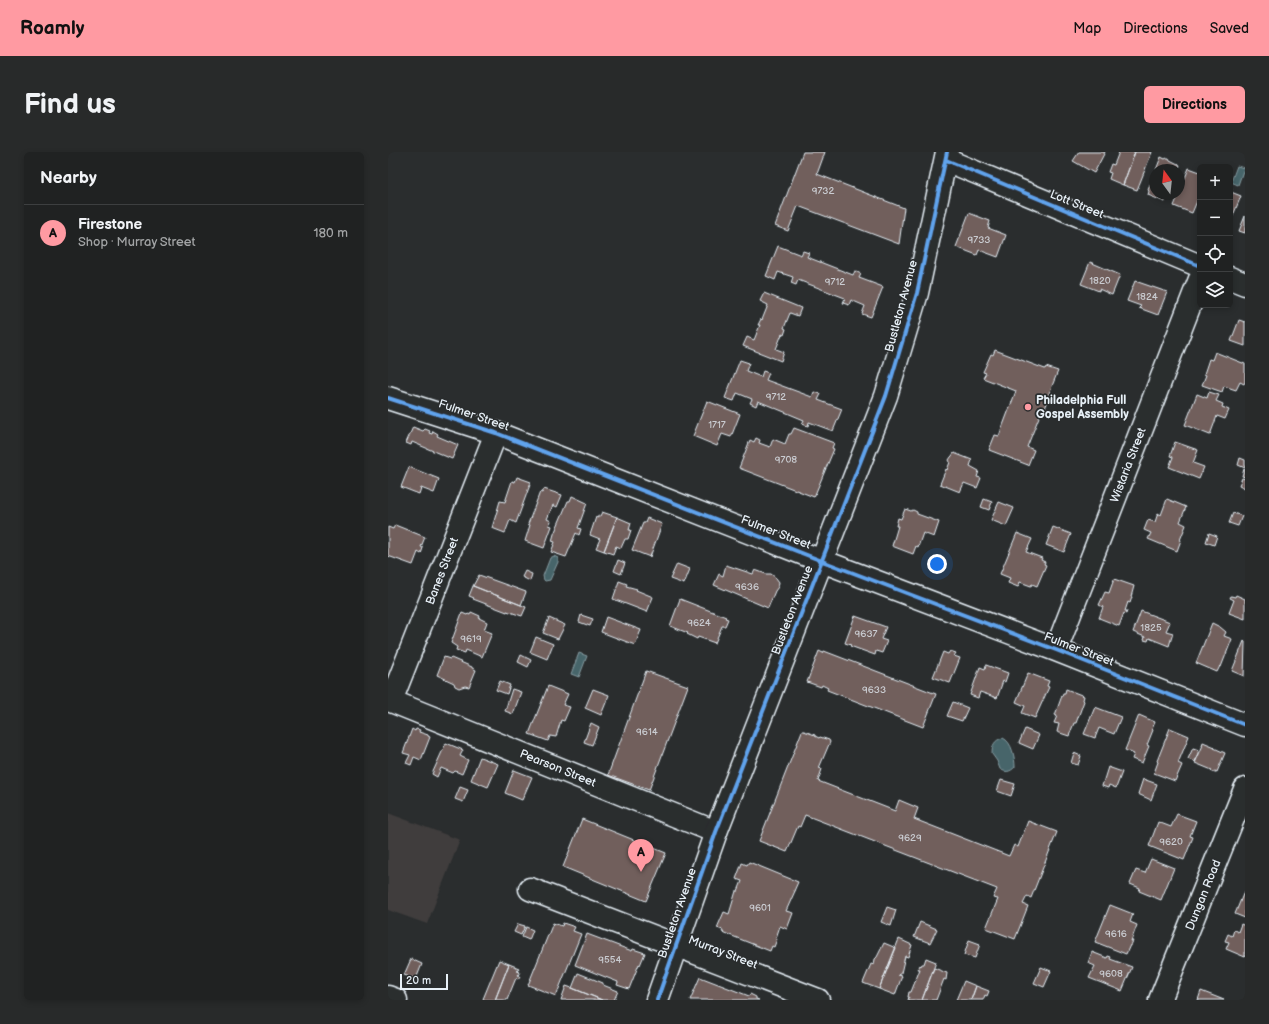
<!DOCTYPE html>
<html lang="en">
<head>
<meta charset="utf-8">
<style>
  :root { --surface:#202222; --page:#282a2a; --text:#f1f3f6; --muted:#a2a4a5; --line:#3d3f40; --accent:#ff9aa2 }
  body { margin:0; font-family:"Balsamiq Sans",sans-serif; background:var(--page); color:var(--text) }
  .controls { position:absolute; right:12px; top:12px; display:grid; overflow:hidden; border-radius:6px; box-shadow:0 2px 6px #0003 }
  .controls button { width:36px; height:36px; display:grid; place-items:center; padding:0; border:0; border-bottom:1px solid var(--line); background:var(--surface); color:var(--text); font:20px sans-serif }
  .compass { position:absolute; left:761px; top:12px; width:36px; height:36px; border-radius:50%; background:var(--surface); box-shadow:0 2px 6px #0003; rotate:345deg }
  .scale { position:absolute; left:12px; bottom:10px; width:48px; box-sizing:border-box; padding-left:4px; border:2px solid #e8f1f8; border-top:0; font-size:11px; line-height:14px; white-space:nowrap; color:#e8f1f8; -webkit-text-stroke:3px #2a2d2e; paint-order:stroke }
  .you { position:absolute; left:549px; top:412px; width:14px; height:14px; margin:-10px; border:3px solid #fff; border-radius:50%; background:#1a73e8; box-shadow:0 0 0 6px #1a73e833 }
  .badge { display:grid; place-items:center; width:26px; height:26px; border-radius:50%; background:var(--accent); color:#111; font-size:13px; font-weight:700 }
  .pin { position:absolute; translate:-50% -33px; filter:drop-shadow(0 1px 2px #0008) }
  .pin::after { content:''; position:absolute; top:21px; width:14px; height:12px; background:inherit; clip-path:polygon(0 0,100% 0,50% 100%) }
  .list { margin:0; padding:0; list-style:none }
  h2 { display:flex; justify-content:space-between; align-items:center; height:52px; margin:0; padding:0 16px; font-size:17px }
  h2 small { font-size:13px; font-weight:400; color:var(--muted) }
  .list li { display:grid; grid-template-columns:26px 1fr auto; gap:12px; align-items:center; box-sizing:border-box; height:56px; padding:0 16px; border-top:1px solid var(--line) }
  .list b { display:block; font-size:15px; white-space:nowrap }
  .list p { margin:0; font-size:13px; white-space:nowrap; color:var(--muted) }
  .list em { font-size:13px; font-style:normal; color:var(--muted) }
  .icon { flex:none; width:22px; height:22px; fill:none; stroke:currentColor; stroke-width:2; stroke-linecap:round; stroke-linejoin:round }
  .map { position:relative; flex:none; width:857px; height:848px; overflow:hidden; border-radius:6px }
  header { display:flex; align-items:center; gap:24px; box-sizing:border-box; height:56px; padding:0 20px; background:var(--accent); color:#111 }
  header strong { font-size:19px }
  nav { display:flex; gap:22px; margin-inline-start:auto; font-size:14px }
  .intro { display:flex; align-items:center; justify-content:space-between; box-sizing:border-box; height:96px; padding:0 24px }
  h1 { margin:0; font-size:28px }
  .button { padding:10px 18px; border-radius:6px; background:var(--accent); color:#111; font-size:14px; font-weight:700 }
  main { display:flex; gap:24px; padding:0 24px }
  aside { flex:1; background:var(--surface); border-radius:6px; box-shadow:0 2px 6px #0003 }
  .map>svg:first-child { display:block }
</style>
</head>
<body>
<header>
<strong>Roamly</strong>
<nav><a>Map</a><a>Directions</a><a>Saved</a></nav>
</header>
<div class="intro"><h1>Find us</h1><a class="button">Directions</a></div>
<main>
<aside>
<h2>Nearby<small></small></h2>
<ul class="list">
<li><span class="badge">A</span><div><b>Firestone</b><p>Shop · Murray Street</p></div><em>180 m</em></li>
</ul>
</aside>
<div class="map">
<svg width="857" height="848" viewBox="0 0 857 848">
  <rect width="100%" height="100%" fill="#2a2d2e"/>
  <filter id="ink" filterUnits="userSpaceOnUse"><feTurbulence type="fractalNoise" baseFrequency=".025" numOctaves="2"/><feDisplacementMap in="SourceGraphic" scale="8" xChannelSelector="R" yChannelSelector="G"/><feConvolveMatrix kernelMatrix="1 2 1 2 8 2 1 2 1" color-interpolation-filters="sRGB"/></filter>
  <g filter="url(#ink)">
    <!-- built -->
    <path fill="#3f3c3c" d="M0,661L72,688L39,772L0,758Z"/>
    <!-- water -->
    <path fill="#47656a" stroke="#879da3" d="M849,14L856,16L850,33L843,30Z
      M166,404L170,406V410L162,428L157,429L156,428L155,424L162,406Z
      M191,501L199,504L191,525L183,522Z
      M615,586C624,590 627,606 627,615C622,620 618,621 612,617L609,609L604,602C604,594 606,588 615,586Z"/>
    <!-- building -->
    <path fill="#715f5c" stroke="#e8f1f8" d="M415,0H437L429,22L516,56L511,92L410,54L400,79L387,74Z
      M691,0H717L706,21L685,9Z
      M731,0H747L735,33L721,27L723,21L720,20L723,12L726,13Z
      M747,0H764L749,38L735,33Z
      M773,5L777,7L779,6H781L782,8L792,13L790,18H768Z
      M801,16L812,20V42L804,61L786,54Z
      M767,20V42H780L777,50L760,43L761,39L760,38Z
      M842,36L844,37L843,40L853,44L842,71Z
      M581,61L602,69L600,76L618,83L610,105L591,98L589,103L568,95Z
      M857,64V81L851,79Z
      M390,94L413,103L415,99L421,101L419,105L465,123L467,119L473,122L471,126L495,135L483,165L474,162L477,154L463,148L461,153L455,151L457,146L410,128L408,133L403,131L405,125L390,120L387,128L378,124Z
      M702,110L732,123L724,143L711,137V139L693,132Z
      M747,129L779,140L770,163L751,156L753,154L739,149Z
      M376,141L413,156L410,164L402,161L396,176L398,177L396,183L394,182L388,197L396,200L393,209L355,194L359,185L366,188L372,173H370L373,167L374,168L380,153L372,149Z
      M851,168L857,170V194L843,189Z
      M607,198L657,217L658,215L670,219L658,249H660L655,261L653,260L639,295L646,298L640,313L601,298L607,283L611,284L628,239L595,226L598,221L595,220L603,202L605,203Z
      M827,200L857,212V230L856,232L852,230L848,238L836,234L834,240L814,233L818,223L816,222L821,207L824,208Z
      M352,208L361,211L358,219L373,225L375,219L381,221L378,228L424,245L426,240L433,242L430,248L454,257L445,279L421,270L420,274L414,272L416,268L370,249L368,254L362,251L364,247L349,241L346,249L337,246Z
      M821,240L831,243L828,249L835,252L834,255L841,258L837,267L829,264L822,283L797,273L809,242L819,246Z
      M319,249L352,262L343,285L334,282L329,294L305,284Z
      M25,275L35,279L37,277L42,279L41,281L44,282L45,279L50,282L49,284L70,293L64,307L24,290L23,293L18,291Z
      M406,276L446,291L444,296L446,297L426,345L351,316L362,288L366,290L368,286L372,288L371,291L382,295L385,287L397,292L401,282H403Z
      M787,290L810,298L805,311L816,315L811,327L781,315L785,305L782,304Z
      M566,301L584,308L582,314L591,319L589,325L593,326L589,336L576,331L572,340L552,332L558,317L559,318L562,310L561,308L563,305L564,304Z
      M852,306L857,308V316L850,313Z
      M21,315L51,327L46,341L33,336L31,342L13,335Z
      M856,317L857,318V325L854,324Z
      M129,325L143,330L128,371L122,368L117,381L104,376L112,349L117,350L124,329L127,330Z
      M854,326L857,327V336L851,333Z
      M156,337L174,343L169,355L165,353L159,367L163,369L161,373L164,374L156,396L137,389L142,373L140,372L152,340L154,341Z
      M184,344L199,351L190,376L193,377L191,383L188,381L178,405L163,400L167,390L164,389L166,382L177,356L180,349H182Z
      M596,347L604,350L601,358L593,355Z
      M779,347L798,355L792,370L798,373L792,388H793L789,399L760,387L763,381L756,378L760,368L767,370L770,361L773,363Z
      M611,350L626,356L618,374L603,368Z
      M517,357L523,359L525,358L529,360V362L551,370L546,385L535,381L530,395L528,394L525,402L504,394L510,374H508L510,366L513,367Z
      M214,360L229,365L216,399L208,396L212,387L202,383L208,365L210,366V363L212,364Z
      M845,361L854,364L850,374L841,371Z
      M229,365L243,371L241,378H243L240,387H237L233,396L228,394L225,402L216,399Z
      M259,366L274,372L262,405L244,398L255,371H257Z
      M7,373L37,385L33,395L35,396L33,402L30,400L25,413L0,404V375L5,377Z
      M665,375L683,382L676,400L658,393Z
      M629,381L644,387L638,400L654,406L653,408L657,410L656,412L658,413L649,434L644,432L643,434L632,430L630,435L620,431L622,426L612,422Z
      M821,381L829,384L826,393L818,390Z
      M230,408L237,411L233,422L226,419Z
      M289,412L302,417L296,432L282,427Z
      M338,413L365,422L367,418L378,422H383L388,426L391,430L390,435L387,439L380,456L326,433L331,422L335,424Z
      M137,419L144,422L142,429L134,425Z
      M91,423L138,440L133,453L85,434Z
      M726,427L746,434L743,445H744L742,451L740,450L737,459H739L738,462L736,461L731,474L711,466L715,455L711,453L717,440L721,441Z
      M231,429L239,432L238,434L249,437L248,438L265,445L259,460L225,447Z
      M85,434L138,455L134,464L119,459V460L85,447L86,446L81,444Z
      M848,443L857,447V467L841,461L846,448L842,446L843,444L847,445Z
      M292,447L338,465L337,466L340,467L337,474H334L327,491L310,485L309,487L299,482L300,481L282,474Z
      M753,459L782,470L778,479L785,481L781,494L761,486L760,489L756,488L757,485L745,480Z
      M83,460L92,464L91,466L99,470L96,478L104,481L94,505L78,498L77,501L68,498L69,495L63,491L74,461L79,463L80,462L82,463Z
      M193,463L205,467L202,474L191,470Z
      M467,464L498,475L493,487L499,489L494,501L488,499L487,503L462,494L463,493L457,491Z
      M218,465L253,478L247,493L213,480Z
      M161,466L177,473L170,487L155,481Z
      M824,471L832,475L838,480L836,484L844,487L833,515L832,514L829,520L808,511Z
      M148,485L165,492L159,507L142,500Z
      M856,489L857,490L856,524L844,519Z
      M431,499L435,501L436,499L548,542L535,575L439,538L440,536L434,533L433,535L419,530Z
      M562,499L568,501L566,504L572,506L562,531L545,525L555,500L560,502Z
      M133,503L143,508L140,515L130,510Z
      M56,505L62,507L63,506L84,515V516L88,518L81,535L77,534L71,536L67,534L66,531L49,523Z
      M598,513L620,521L617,530L615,529L609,546L592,540L590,546L582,543L592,515L597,517Z
      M258,519L300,534L261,638L220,623Z
      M640,521L661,529L659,534L661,535L647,566L634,561L637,554L628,550Z
      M112,529L122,533L119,542L108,538Z
      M160,534L180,542L175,553L182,555L176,569L173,568L168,585L162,584L160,589L141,582Z
      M124,537L133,540L125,562L117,559Z
      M205,537L221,543L213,563L197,556Z
      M678,537L696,544L695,548L696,549L688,571H686L681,584L669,580L671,572L666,571L669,564L667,563L675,541H677Z
      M565,550L580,556L574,569L559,564Z
      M707,555L733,565L726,582L711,576L707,586L696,582Z
      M751,563L767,570L764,577L765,578L759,593L761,594L754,611L744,607L746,602L737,598Z
      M203,571L211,575L204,593L196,590Z
      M782,576L801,584L790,611L794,613L787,629L766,621L770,610L769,609Z
      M24,577L27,579L28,577L32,578L31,580L40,583V584L42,585L33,608L26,605L23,613L18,611L22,603L15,601Z
      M637,577L651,583L645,597L631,591Z
      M414,579H416L427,583V584L431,586L432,585L441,588L442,590L431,616L434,617L430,629L507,659L511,648L530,656L526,667L621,704L626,693L630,695L640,669L669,680L643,746L639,744L635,752L640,754L627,787L598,776L610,747L605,746L609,737L417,663L412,675L410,674L399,700L371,689Z
      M815,590L827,595L826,596L837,601L829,620L827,619V621L823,619L824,618L807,611L815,593H814Z
      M58,591L75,598L72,604L80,608L74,622L67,619L65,621L53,616L49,625L44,622Z
      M805,596L811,598L807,610L800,607Z
      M686,601L693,604L690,613L683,611Z
      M92,605L110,612L100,635L83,628Z
      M720,615L734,620L728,636L721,633L720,636L714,634Z
      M126,618L144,625L134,648L117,641Z
      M755,627L769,632L763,648L750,642Z
      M613,628L627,632L623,644L609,639Z
      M72,635L80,638L75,650L67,647Z
      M789,662L808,669L802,684L805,685L796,708L761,694L770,670L783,675Z
      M194,667L278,701L258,749L175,715Z
      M763,707L786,716L773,748L751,739L752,736L742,732L748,718L757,721Z
      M361,710L410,730L406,739H407L398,759L405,761L399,777L392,774L388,786L389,787L386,795L384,794L382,799L334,780L335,778L329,776L336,760L341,762L348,739H350L354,729L348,727L354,711L359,713Z
      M856,740H857V766L847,762Z
      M722,753L745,762L742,770L749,773L743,789H745L743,793H742L738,802L707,790Z
      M499,755L508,758L503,774L493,770Z
      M532,770L549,777L542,791L526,785Z
      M165,771L174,774L175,771L187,775L185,779L193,782L168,844L140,833Z
      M130,772L137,774L133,783L126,780Z
      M853,772L857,774V805L838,797L841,790L837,789L840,782L844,784L846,778L850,780Z
      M138,775L145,778L141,788L134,785Z
      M199,782L244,799L245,797L257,801L252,813L251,812L241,837L229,833L230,830L187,813Z
      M511,787L524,793L520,805L517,804L513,821L510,823L514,824L507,843L491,837Z
      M581,788L592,792L587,806L576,803Z
      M496,791L508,796L491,837L475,831L483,812L486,813L487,807L489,805Z
      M704,800L719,806L720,804L723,805L722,807L744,815L734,839L701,826L707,814L700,811Z
      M538,806L548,810L534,848H520L521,845H520L521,840H523L532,817H530L532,813L533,814L534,812H536Z
      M23,807L34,812L28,827L16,823Z
      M111,808L121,812L107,848H97L95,847Z
      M121,812L131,816L129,819L132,820L130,823L132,824L130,827L128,826L119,848H107Z
      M653,815L663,819L656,835L646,831Z
      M546,816L559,821L558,828L556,827L548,848H534Z
      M190,821L215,831V833L230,839L226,848H214L184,836Z
      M312,825L361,844L362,842L368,845V847L371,848H302Z
      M576,829L588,834L583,848H568Z
      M178,834L184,836L214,848H173Z
      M588,834L601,839L599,844L597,843L595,848H583Z
      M813,839L836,848H810Z"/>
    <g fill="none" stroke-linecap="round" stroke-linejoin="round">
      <!-- minor casing -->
      <g stroke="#e8f1f8" stroke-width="25">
        <path id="minor" d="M558,8L812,114
          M842,126L857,132
          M0,246L108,281L434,409L668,498L857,573
          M108,281L3,549L328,680
          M668,498L812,127
          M142,737L430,848
          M0,845L8,848
          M772,848L857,637"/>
      </g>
      <!-- major casing -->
      <g stroke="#e8f1f8" stroke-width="25">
        <path id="major" d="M269,848L328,680L498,244L529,141L559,0"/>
      </g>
      <!-- minor -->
      <use href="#minor" stroke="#2a2d2e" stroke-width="22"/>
      <!-- major -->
      <use href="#major" stroke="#2a2d2e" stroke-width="22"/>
      <!-- cycleway casing -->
      <g stroke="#2a2d2e" stroke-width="6">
        <path id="cycleway" d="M558,8L812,114
          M0,246L108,281L434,409L668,498L857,573
          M269,848L328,680L498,244L529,141L559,0"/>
      </g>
      <!-- cycleway -->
      <use href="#cycleway" stroke="#60a3ed" stroke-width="4"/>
    </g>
  </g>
  <!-- markers -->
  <circle fill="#ff9aa2" stroke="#2a2d2e" stroke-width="1.5" cx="640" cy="255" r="4"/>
  <g text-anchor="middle" stroke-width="3.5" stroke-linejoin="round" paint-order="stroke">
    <!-- number labels -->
    <g font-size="10" fill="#caccd1">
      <text x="435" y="42">9732</text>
      <text x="591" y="91">9733</text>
      <text x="712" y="132">1820</text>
      <text x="447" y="133">9712</text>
      <text x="759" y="148">1824</text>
      <text x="388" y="248">9712</text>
      <text x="329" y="276">1717</text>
      <text x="398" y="311">9708</text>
      <text x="359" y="438">9636</text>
      <text x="311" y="474">9624</text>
      <text x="763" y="479">1825</text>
      <text x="478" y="485">9637</text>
      <text x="83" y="490">9619</text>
      <text x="486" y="541">9633</text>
      <text x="259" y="583">9614</text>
      <text x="522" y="689">9629</text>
      <text x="783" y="693">9620</text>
      <text x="372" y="759">9601</text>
      <text x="728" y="785">9616</text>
      <text x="222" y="811">9554</text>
      <text x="723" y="825">9608</text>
    </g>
    <!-- street labels -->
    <g font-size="12" fill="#e8f1f8" stroke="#2a2d2e">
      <text transform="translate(689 52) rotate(22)" y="4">Lott Street</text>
      <text transform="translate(513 154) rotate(-75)" y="4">Bustleton Avenue</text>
      <text transform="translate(86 263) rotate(19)" y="4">Fulmer Street</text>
      <text transform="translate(740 313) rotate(-69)" y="4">Wistaria Street</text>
      <text transform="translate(388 380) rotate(21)" y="4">Fulmer Street</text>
      <text transform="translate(54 419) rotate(-69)" y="4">Banes Street</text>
      <text transform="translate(404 458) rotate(-69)" y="4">Bustleton Avenue</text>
      <text transform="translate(691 497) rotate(21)" y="4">Fulmer Street</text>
      <text transform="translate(170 616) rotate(22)" y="4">Pearson Street</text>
      <text transform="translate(815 743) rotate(-68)" y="4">Dungan Road</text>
      <text transform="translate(289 761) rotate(-71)" y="4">Bustleton Avenue</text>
      <text transform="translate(335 800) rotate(21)" y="4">Murray Street</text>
    </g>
    <!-- poi labels -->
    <g font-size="12" font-weight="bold" fill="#e8f1f8" stroke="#2a2d2e" text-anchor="start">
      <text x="648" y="252">Philadelphia Full<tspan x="648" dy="14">Gospel Assembly</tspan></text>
    </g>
  </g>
</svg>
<div class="controls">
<button>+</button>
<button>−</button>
<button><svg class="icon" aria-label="locate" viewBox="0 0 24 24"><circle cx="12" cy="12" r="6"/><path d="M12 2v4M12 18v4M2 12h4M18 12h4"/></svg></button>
<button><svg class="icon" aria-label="layers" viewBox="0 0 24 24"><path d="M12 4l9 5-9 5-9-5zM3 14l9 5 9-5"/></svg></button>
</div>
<svg class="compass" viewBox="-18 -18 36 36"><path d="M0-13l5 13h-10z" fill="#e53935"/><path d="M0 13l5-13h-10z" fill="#a2a4a5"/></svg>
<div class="scale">20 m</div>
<div class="you"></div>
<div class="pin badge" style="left:253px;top:720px">A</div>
</div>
</main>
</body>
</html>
